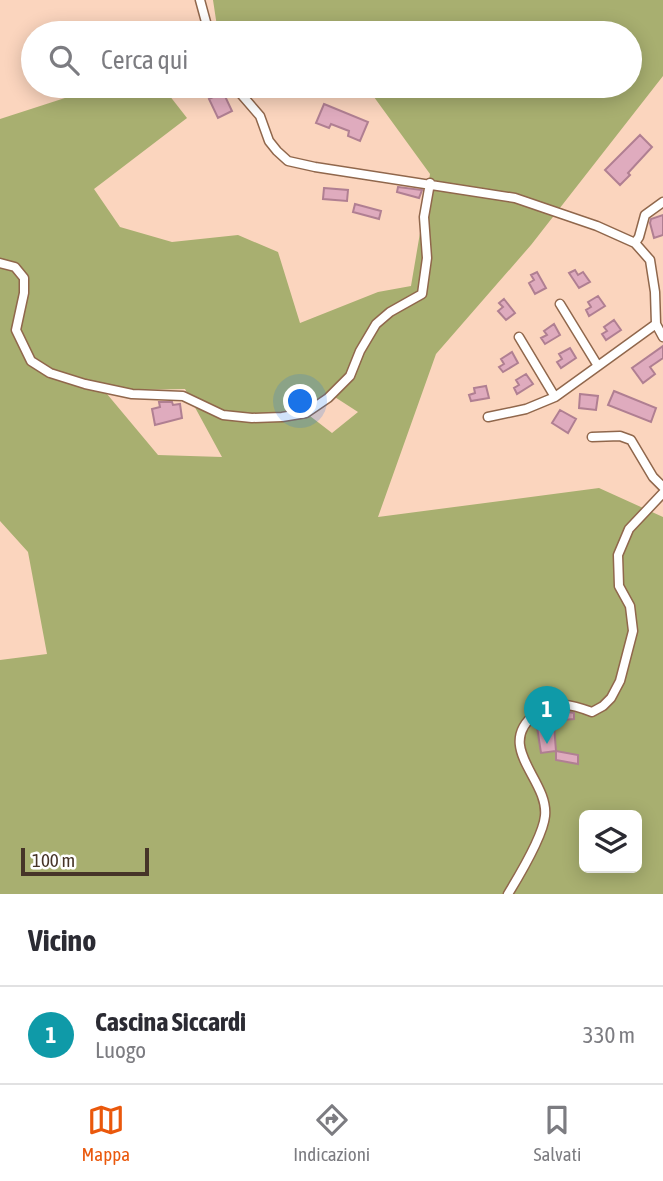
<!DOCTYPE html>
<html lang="it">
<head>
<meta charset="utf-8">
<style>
  :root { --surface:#fff; --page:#f2f2f3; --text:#2b2b33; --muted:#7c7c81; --line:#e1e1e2; --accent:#ea580c }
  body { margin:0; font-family:"Asap Condensed",sans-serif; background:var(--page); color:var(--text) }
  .controls { position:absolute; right:21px; bottom:21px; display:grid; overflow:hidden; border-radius:10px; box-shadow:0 4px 18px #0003 }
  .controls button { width:63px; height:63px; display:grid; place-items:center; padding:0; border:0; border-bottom:2px solid var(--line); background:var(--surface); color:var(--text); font:35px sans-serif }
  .scale { position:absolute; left:21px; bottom:18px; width:128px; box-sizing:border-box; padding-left:7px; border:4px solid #463428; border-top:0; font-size:19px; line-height:24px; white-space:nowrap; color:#463428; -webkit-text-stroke:5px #fff; paint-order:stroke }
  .you { position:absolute; left:301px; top:402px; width:24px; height:24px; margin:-18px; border:5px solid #fff; border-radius:50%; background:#1a73e8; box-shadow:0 0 0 10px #1a73e833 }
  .badge { display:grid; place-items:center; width:46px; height:46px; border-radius:50%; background:var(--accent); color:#fff; font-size:23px; font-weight:700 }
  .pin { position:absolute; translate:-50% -58px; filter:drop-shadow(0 2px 4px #0008) }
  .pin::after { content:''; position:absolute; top:37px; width:24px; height:21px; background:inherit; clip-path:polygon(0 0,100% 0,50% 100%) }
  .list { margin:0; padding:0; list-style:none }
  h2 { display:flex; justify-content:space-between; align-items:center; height:91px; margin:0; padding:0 28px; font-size:30px }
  h2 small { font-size:23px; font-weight:400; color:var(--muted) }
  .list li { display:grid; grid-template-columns:46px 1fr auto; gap:21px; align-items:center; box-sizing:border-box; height:98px; padding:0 28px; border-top:2px solid var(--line) }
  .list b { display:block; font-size:26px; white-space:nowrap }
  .list p { margin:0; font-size:23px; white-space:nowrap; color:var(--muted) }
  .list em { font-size:23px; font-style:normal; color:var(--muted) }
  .icon { flex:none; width:38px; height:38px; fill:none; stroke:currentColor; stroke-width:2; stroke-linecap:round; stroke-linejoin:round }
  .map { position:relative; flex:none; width:663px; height:894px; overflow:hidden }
  .search { position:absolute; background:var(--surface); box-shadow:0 4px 18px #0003; left:21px; right:21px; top:21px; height:77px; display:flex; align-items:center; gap:18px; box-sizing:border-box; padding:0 24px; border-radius:38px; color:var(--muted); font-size:26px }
  .sheet { height:189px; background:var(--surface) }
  nav { display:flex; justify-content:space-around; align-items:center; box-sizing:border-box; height:98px; border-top:2px solid var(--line); background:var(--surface); font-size:19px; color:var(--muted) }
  nav a { display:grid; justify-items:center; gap:4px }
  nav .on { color:var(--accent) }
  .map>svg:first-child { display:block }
</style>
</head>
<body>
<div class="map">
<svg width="663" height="894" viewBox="0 0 663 894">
  <rect width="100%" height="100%" fill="#fbd5be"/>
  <!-- forest -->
  <path fill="#a8af70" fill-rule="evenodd" d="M213,0H663V76L531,245L436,354L378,517L599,488L663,517V894H0V660L47,654L28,552L0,521V119L102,86H162L187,118L94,189L120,227L172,242L238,235L278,252L300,323L378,292L411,286L430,174L366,86H630V33H218ZM47,376L133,390L185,389L222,457L158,455L107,394ZM327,392L358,412L332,433L310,416ZM584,815H637V868H584Z"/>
  <!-- building -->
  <path fill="#dfabbe" stroke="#b07f92" stroke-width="2" d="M186,23L189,33H159V32Z
    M223,92L232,111L218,118L209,99Z
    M324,104L368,122L360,141L348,136L349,131L331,124L329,128L316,123Z
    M640,135L652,147L628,173L630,175L620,185L605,170Z
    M398,187L422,190L419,198L397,192Z
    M324,188L348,190L347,201L323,199Z
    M355,204L381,211L379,219L353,212Z
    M663,215V235L654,238L650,223L651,219Z
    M575,270L578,275L583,272L590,282L579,288L569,273Z
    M537,272L546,288L535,294L529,283L534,280L531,275Z
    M598,296L605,306L589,316L586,310L591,307L588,302Z
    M504,299L515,313L506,320L498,311L503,307L499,303Z
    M614,320L621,330L606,340L602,334L607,331L604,327Z
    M554,324L560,335L545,344L541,338L547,335L544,331Z
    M663,346V358L650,367L655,374L643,383L632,368Z
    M570,348L576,358L561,368L557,362L562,359L559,354Z
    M512,352L518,363L503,372L499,367L504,364L501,359Z
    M526,374L533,384L517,394L514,388L519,385L516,380Z
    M486,386L489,398L471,401L469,395L475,393L474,388Z
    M614,391L656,408L651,422L608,405Z
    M580,394L598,396L596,410L579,408Z
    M159,402H172L173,405L180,404L182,418L155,425L152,409L160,407Z
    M560,410L576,419L568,433L552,423Z
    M563,711L574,713V719L552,721L551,712Z
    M554,725L556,751L541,753L537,727Z
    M556,751L578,755V764L556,760Z"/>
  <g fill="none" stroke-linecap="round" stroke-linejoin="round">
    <!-- minor casing -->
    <g stroke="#90674c" stroke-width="11">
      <path id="minor" d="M200,0L209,33
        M234,86L260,116L269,141L277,151L288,161L315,167L515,198L597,226L635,243L650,260L655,292L656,324L663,337
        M635,243L639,237L645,215L663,202
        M0,263L15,267L24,278V293L16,330L31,361L50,373L85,384L132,394L183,396L223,415L252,418L282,417L306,413L328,398L350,376L360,351L376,324L390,312L422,294L427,258L424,217L430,183
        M560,304L598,366L656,324
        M519,337L555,397
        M488,417L526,409L555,397L598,366
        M592,437L620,436L631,440L653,477L663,487
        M508,894C519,876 543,836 545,816C549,779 493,747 536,713C554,699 573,705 592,712L603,706L611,698L620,681L633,631L630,606L619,586L618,555L629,529L663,493"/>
    </g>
    <!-- minor -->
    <use href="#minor" stroke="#fff" stroke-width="8"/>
  </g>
</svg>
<div class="controls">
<button><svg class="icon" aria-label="layers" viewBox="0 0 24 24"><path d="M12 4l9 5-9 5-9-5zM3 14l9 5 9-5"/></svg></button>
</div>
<div class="scale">100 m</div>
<div class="you"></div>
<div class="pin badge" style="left:547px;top:744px;background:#0f9aa8">1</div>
<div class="search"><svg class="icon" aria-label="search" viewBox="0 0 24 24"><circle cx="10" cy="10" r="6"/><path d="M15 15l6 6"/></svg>Cerca qui</div>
</div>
<section class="sheet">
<h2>Vicino<small></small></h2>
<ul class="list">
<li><span class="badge" style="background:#0f9aa8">1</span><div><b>Cascina Siccardi</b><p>Luogo</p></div><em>330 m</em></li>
</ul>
</section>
<nav>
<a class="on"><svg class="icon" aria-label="map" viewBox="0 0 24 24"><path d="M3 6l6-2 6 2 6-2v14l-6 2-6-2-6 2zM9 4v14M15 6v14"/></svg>Mappa</a>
<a><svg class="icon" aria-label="directions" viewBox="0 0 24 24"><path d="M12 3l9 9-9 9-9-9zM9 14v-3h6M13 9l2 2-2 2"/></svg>Indicazioni</a>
<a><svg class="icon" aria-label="saved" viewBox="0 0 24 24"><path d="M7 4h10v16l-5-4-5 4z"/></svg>Salvati</a>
</nav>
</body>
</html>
